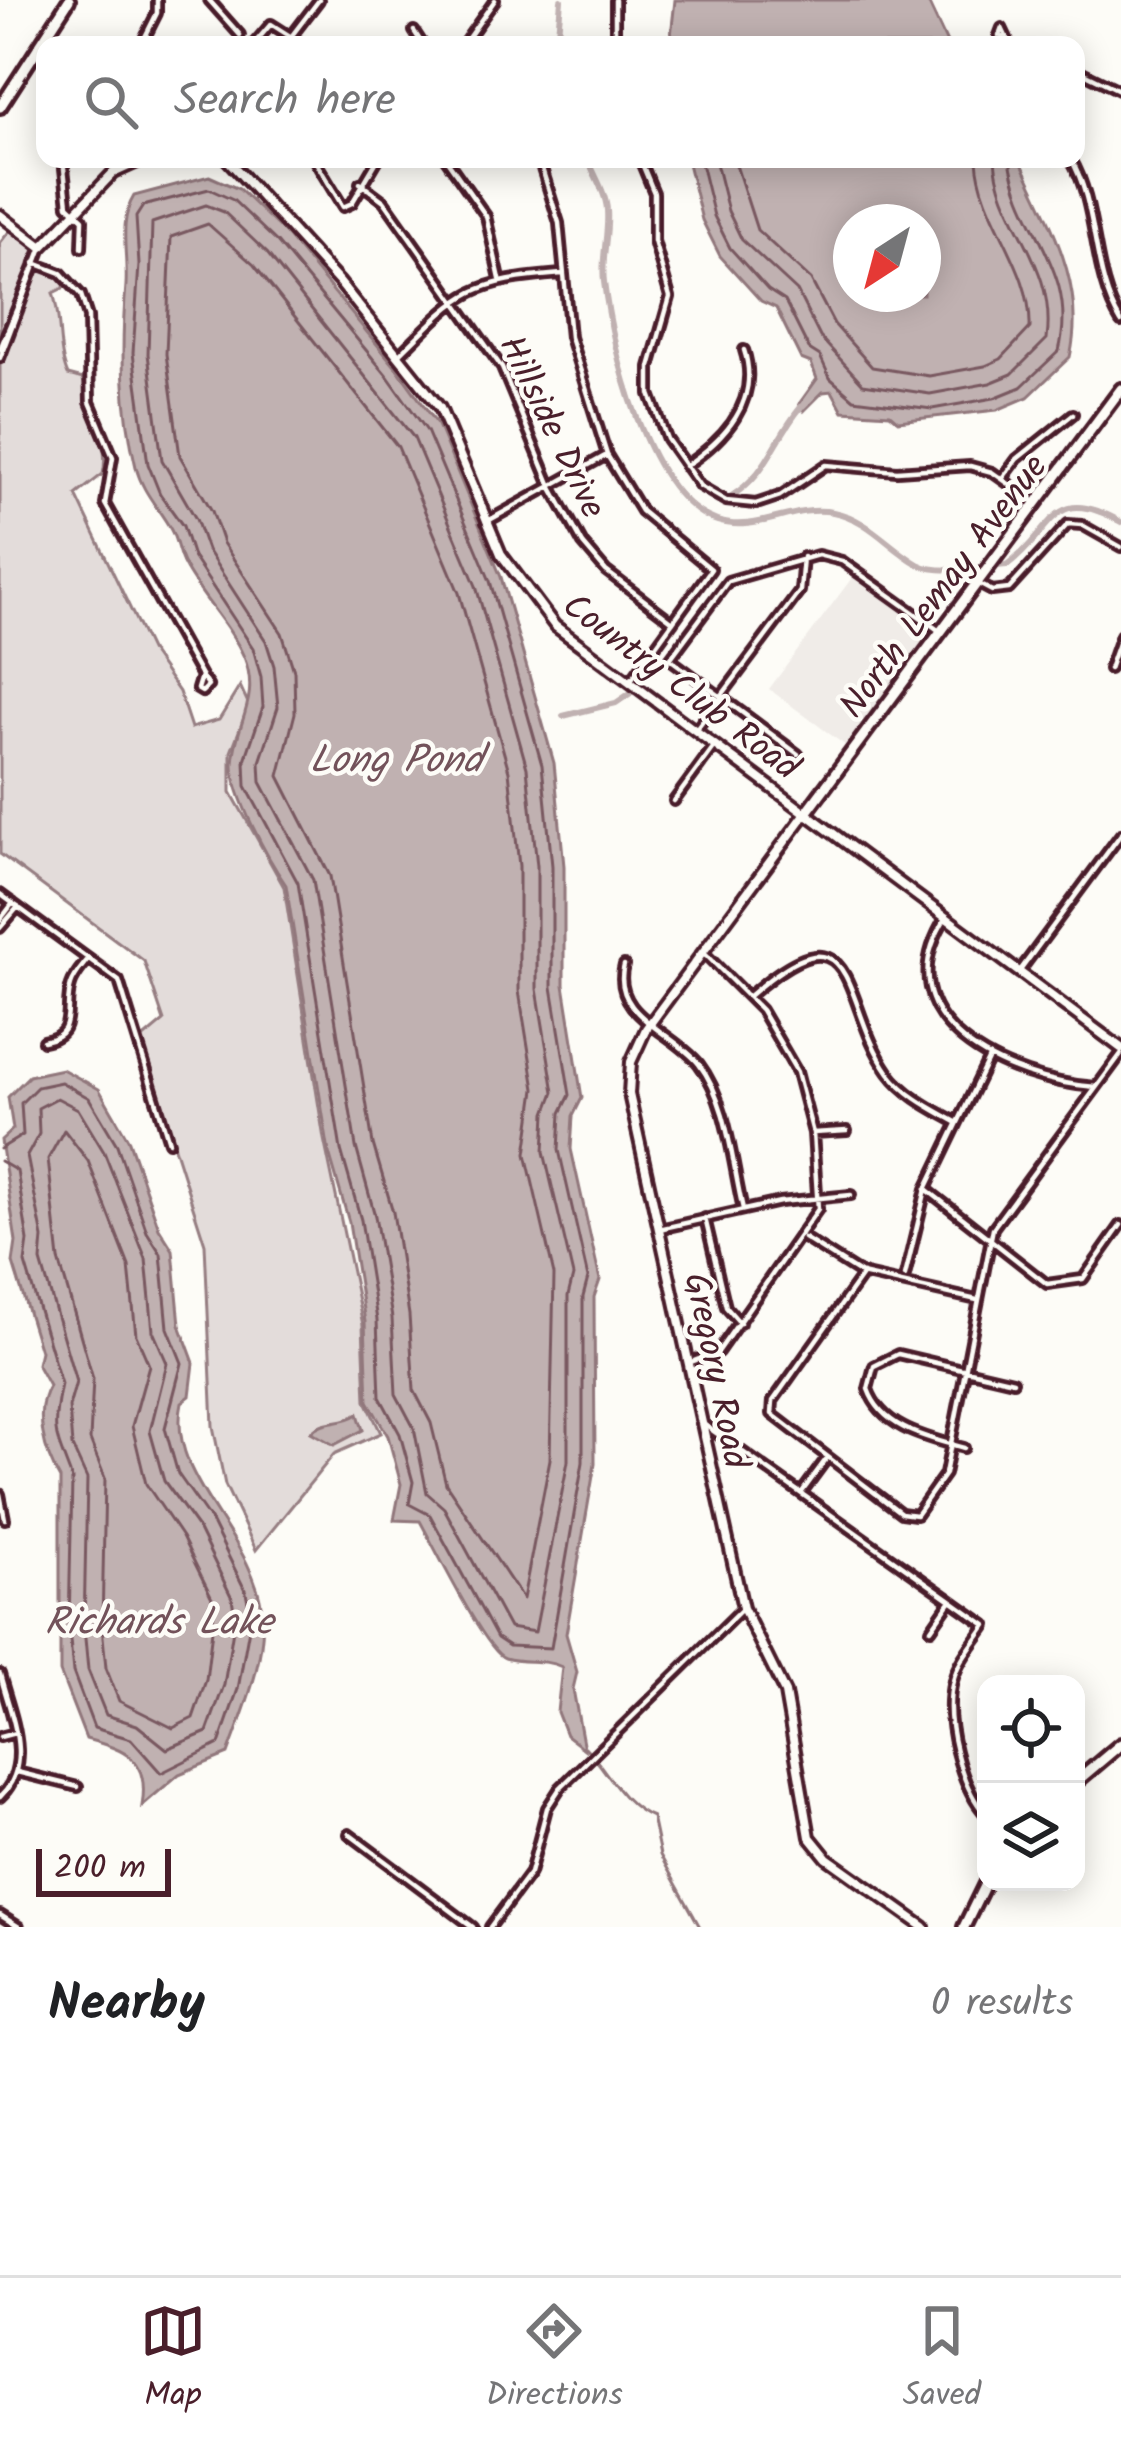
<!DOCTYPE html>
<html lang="en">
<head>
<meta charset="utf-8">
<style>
  :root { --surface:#fff; --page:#f6f6f6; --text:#202124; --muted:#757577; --line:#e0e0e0; --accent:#4a1f2b }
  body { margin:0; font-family:Kalam,sans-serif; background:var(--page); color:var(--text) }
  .controls { position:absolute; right:36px; bottom:36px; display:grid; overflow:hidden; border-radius:24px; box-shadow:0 6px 30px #0003 }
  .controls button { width:108px; height:108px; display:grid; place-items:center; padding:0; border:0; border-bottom:3px solid var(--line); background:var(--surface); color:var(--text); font:60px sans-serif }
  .compass { position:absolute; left:833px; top:204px; width:108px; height:108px; border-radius:50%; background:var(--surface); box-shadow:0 6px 30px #0003; rotate:216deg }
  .scale { position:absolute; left:36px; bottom:30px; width:135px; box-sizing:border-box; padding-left:12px; border:6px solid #4a1f2b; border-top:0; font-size:33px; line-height:42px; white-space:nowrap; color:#4a1f2b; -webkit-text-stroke:9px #fdfcf7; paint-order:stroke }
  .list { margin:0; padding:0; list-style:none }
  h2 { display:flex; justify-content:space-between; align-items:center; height:156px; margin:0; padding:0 48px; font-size:51px }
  h2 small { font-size:39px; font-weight:400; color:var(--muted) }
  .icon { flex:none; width:66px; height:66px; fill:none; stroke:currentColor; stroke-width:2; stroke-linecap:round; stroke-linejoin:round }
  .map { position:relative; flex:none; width:1121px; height:1927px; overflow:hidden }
  .search { position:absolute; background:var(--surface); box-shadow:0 6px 30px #0003; left:36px; right:36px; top:36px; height:132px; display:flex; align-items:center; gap:30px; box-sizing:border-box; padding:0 42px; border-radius:24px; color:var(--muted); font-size:45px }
  .sheet { height:348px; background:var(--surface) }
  nav { display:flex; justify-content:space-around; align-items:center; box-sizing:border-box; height:168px; border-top:3px solid var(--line); background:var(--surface); font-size:33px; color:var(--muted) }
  nav a { display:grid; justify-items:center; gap:6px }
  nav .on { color:var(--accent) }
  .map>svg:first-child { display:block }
</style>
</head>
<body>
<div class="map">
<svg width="1121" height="1927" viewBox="0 0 1121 1927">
  <rect width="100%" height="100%" fill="#fdfcf7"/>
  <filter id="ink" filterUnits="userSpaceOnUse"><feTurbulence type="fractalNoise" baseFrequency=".00833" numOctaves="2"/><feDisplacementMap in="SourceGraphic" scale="24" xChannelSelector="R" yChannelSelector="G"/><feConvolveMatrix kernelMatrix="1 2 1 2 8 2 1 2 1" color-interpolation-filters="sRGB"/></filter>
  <g filter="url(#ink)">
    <!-- built -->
    <path fill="#f0ece8" d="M854,575L936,636L850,749L769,689Z"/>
    <!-- green -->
    <path fill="#e3dcda" stroke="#967e82" stroke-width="3" d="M11,229L36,247L29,263L71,284L53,293C62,319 57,351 68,375L83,379C87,415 111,437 103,474L76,495L151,652L179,692L191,728L219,720L240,686L249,705L231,752V792L284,887L324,1139L363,1325L366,1401L381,1433L334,1454L256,1550L225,1485L213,1426L205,1244L140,1041L164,1021L144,961L0,854V243Z"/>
    <!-- water -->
    <path fill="#c0b1b1" stroke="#91777b" stroke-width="3" fill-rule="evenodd" d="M675,0H927L948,45H670Z
      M687,159H1020C1049,223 1087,285 1070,357L1028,397L997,410L898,421L890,414L843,411L832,391L823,392L804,411L799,404L817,379L811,363L801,359L776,308L761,301L720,256L702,220ZM851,222H923V294H851Z
      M209,176L239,189L286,234L399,371L438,425L501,577L554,763L564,866V985L582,1098L573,1116L571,1149L600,1280L594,1297L595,1464L566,1634L577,1672L573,1689L584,1749L566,1735L557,1712L562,1667C543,1658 525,1664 505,1658C486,1652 434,1546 420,1521L394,1520L401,1484L388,1436L368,1401L365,1322L349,1222L329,1153L286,885C268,859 232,794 233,763C235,724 261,699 244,657C230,625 200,596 184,565C178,554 177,541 171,530C159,508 142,492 136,467C121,406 121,346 126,285C128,254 118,222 134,196Z
      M62,1069L99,1089L128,1139L159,1228L173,1250L180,1325L194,1363L190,1396L182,1402C165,1478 254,1535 262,1611C267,1657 243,1712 228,1754L179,1774L142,1806C150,1759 126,1750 86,1739L60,1672V1479C45,1454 33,1413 49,1386L37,1364L40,1351L13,1263L16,1242L1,1140L13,1129L8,1097L29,1076Z
      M358,1414L363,1430L334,1445L311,1432C323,1418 343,1425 358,1414Z"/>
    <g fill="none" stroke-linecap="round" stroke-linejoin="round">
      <!-- shore -->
      <path stroke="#795961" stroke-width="3" d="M700,159L714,216L730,248L768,290L785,301L809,349L820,356L830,378L854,399L932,409L994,398L1021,387L1059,351C1079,270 1019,229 1010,159
        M715,159L728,211L742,240L797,291L820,337L863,384L930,394L990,383L1012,374L1047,339C1057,263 999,222 995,159
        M734,159L757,230L811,280L834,324L872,367L929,376L985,366L1001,359L1030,328C1032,265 980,219 977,159
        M209,189L233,200L277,242L389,378L427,431L490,581L542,765L552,866V987L570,1095L561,1113L559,1150L588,1278L583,1297V1462L551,1648L509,1646L497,1638L430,1515L409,1504L413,1482L400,1434L380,1397L377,1320L361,1220L341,1150L298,883L246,786L245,760L263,707L261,677L253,648L193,557L183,526L160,494L148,464L133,353L139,265L136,217L143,206Z
        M206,205L224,212L267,253L414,438L476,586L527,768L537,866V989L554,1092L546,1113L544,1152L573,1276L568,1296V1461L535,1632L509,1628L444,1508L427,1493L414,1428L396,1394L392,1318L375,1216L356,1147L313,880L261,782L260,762L278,707L274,666L266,641L207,550L196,519L162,460L148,354L152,223Z
        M208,224L254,265L398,447L459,593L509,771L519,866V991L535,1089L526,1154L554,1275L550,1459L523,1599L446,1484L431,1423L414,1390L409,1315L393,1212L373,1144L330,876L279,776L295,713L294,671L282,633L223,543L212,511L180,456L166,354L171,237Z
        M57,1098L78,1109L104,1152L146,1259L153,1331L167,1363L150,1431L164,1481L198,1528L232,1598L235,1617L224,1685L207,1732L167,1749L137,1725L106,1715L88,1670L84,1628L87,1479L72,1446L69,1407L76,1382L41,1261L43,1238L27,1156L39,1134L38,1108Z
        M64,1130L88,1161L129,1266L136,1335L149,1365L132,1426L146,1484L182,1537L215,1604L206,1680L193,1718L173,1728L119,1701L106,1668L102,1626L105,1478L90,1440L93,1379L59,1260L48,1159Z
        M0,1149L23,1135L21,1103L37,1087L61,1082L89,1098L117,1145L147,1232L161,1254L168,1328L182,1363L165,1428L178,1474L211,1521L246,1592L251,1617L238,1689L219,1744L161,1773L131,1739L94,1728L73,1672L69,1629L72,1479C55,1433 51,1434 61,1384L25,1263L28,1241L17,1171L0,1161"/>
      <!-- stream -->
      <path stroke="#91777b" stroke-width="3" d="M585,1747C609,1772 621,1804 652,1817L660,1855L700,1927"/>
      <!-- canal -->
      <path stroke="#c0b1b1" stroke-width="6" d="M557,45L561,0
        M588,159C594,175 606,193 607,210C609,234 601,258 604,282C612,348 646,497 717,521C757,534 793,504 833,512C869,519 888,547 918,564C940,576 983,566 1008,565C1055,530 1051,482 1121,522
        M730,497C768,474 773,441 801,407
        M563,716L616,703L632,692"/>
      <!-- minor casing -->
      <g stroke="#4a1f2b" stroke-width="14">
        <path id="minor" d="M209,0L240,35
          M615,0V45
          M414,31L423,45
          M293,34L319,0
          M1005,38L999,36L1002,28L1010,45
          M141,45L157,13V0
          M253,45L271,24L304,45
          M463,45L495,0
          M1076,69L1121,91
          M63,159L68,205L83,219L82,248
          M314,159L343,207L352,203L378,159
          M446,159L486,216L500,279
          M539,159L559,223L570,337L607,455L641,511L711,569L631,680
          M640,159L654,193V241L670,297L650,367V394L667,439L700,486L726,501L756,504L780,496L826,465L897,471L970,466L992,472L1036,503
          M1071,159C1099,207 1091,274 1121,322
          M360,183L384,201L502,368L551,486L583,544L606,571L673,622
          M35,263L61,273L81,295L88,317L90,402L113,457L105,504L201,676L197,689L202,692L208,686L201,676
          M0,349L35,265
          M399,355C462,292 470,281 562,274
          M0,358L42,247
          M685,466C724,440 761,401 744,350
          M1003,478L1017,459L1073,414
          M486,522L607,455
          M977,583L992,591L1009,589L1068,524L1082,525L1121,547
          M1109,669L1121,635
          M695,731L800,591L803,557
          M798,754L670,659L728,581L818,555L842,561L941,632
          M674,801L715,745
          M0,894L119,981L169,1142
          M946,917C879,1023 1009,1081 1096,1087
          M0,920L13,903
          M0,928L18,907
          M624,965C610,1015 674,1032 699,1064C728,1102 732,1164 743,1209
          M1019,972L1121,834
          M749,996C862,897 839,1003 889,1073C906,1096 931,1108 956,1122
          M43,1041C78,1035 63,1010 71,985C74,975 82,967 88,959
          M813,1133L847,1131
          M926,1189L1047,1284L1083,1279L1121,1225
          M705,1218L726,1307L740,1323
          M659,1229L780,1202L851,1195
          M804,1238L861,1274L977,1300
          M863,1274L773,1401L772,1414L901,1513L916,1515L945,1474L993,1228L1121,1054
          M905,1276L926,1189L989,1058
          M691,1362L718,1352L818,1209L813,1133L797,1072L761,1010L703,952
          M702,1423L986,1625C974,1643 958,1660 953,1681C943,1719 960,1786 986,1815
          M964,1448C928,1438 882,1429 868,1389L874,1366L898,1354L1013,1381
          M802,1492L827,1458
          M0,1494L5,1519
          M931,1629L949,1603
          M0,1674C10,1714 35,1764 0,1797
          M0,1737L15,1733
          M17,1772L78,1787
          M349,1834L473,1927
          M0,1915L19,1927
          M490,1927L530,1873L547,1808L560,1788L743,1608"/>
      </g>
      <!-- tertiary casing -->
      <g stroke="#4a1f2b" stroke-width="16">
        <path id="tertiary" d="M227,159L340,283L440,408L501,554L555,626L1121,1048
          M0,215L42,247L113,173L144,159
          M806,813L646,1029L631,1062L629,1094L743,1608L785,1693L810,1837L827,1858L924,1927"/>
      </g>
      <!-- secondary casing -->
      <g stroke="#4a1f2b" stroke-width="18">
        <path id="secondary" d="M0,107L69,0
          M806,813L1121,389
          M1076,1782L1121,1744
          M964,1927L986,1882"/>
      </g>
      <!-- minor -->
      <use href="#minor" stroke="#fdfcf7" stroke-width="4.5"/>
      <!-- tertiary -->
      <use href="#tertiary" stroke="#fdfcf7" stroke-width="8"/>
      <!-- secondary -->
      <use href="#secondary" stroke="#fdfcf7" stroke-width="9"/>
    </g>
  </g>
  <g text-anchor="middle" stroke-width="9" stroke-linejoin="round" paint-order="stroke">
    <!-- street labels -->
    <g font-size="36" fill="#4a1f2b" stroke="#fdfcf7">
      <text transform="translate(554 426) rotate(64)" y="13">Hillside Drive</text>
      <text transform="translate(942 585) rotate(-53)" y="13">North Lemay Avenue</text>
      <text transform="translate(682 685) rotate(37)" y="13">Country Club Road</text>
      <text transform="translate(718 1370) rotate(78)" y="13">Gregory Road</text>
    </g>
    <!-- water labels -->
    <g font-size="39" font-style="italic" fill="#73525a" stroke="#fdfcf7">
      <text x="396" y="772">Long Pond</text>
      <text x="159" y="1634">Richards Lake</text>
    </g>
  </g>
</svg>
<div class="controls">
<button><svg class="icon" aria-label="locate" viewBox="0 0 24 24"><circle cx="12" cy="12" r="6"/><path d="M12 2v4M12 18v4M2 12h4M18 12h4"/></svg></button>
<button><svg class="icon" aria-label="layers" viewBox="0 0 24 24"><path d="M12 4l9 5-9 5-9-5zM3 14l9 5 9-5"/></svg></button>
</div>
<svg class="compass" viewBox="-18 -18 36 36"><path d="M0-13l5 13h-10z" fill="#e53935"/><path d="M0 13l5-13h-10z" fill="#757577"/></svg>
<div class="scale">200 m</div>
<div class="search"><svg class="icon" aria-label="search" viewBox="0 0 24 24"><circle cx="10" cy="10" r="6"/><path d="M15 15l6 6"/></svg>Search here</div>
</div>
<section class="sheet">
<h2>Nearby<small>0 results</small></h2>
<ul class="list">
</ul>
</section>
<nav>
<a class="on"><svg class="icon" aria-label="map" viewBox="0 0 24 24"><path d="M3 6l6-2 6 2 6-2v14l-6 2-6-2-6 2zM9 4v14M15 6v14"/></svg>Map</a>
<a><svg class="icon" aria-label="directions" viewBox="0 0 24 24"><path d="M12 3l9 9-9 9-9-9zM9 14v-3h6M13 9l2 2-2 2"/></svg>Directions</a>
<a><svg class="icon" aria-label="saved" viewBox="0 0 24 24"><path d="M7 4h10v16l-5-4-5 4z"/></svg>Saved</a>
</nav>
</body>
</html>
